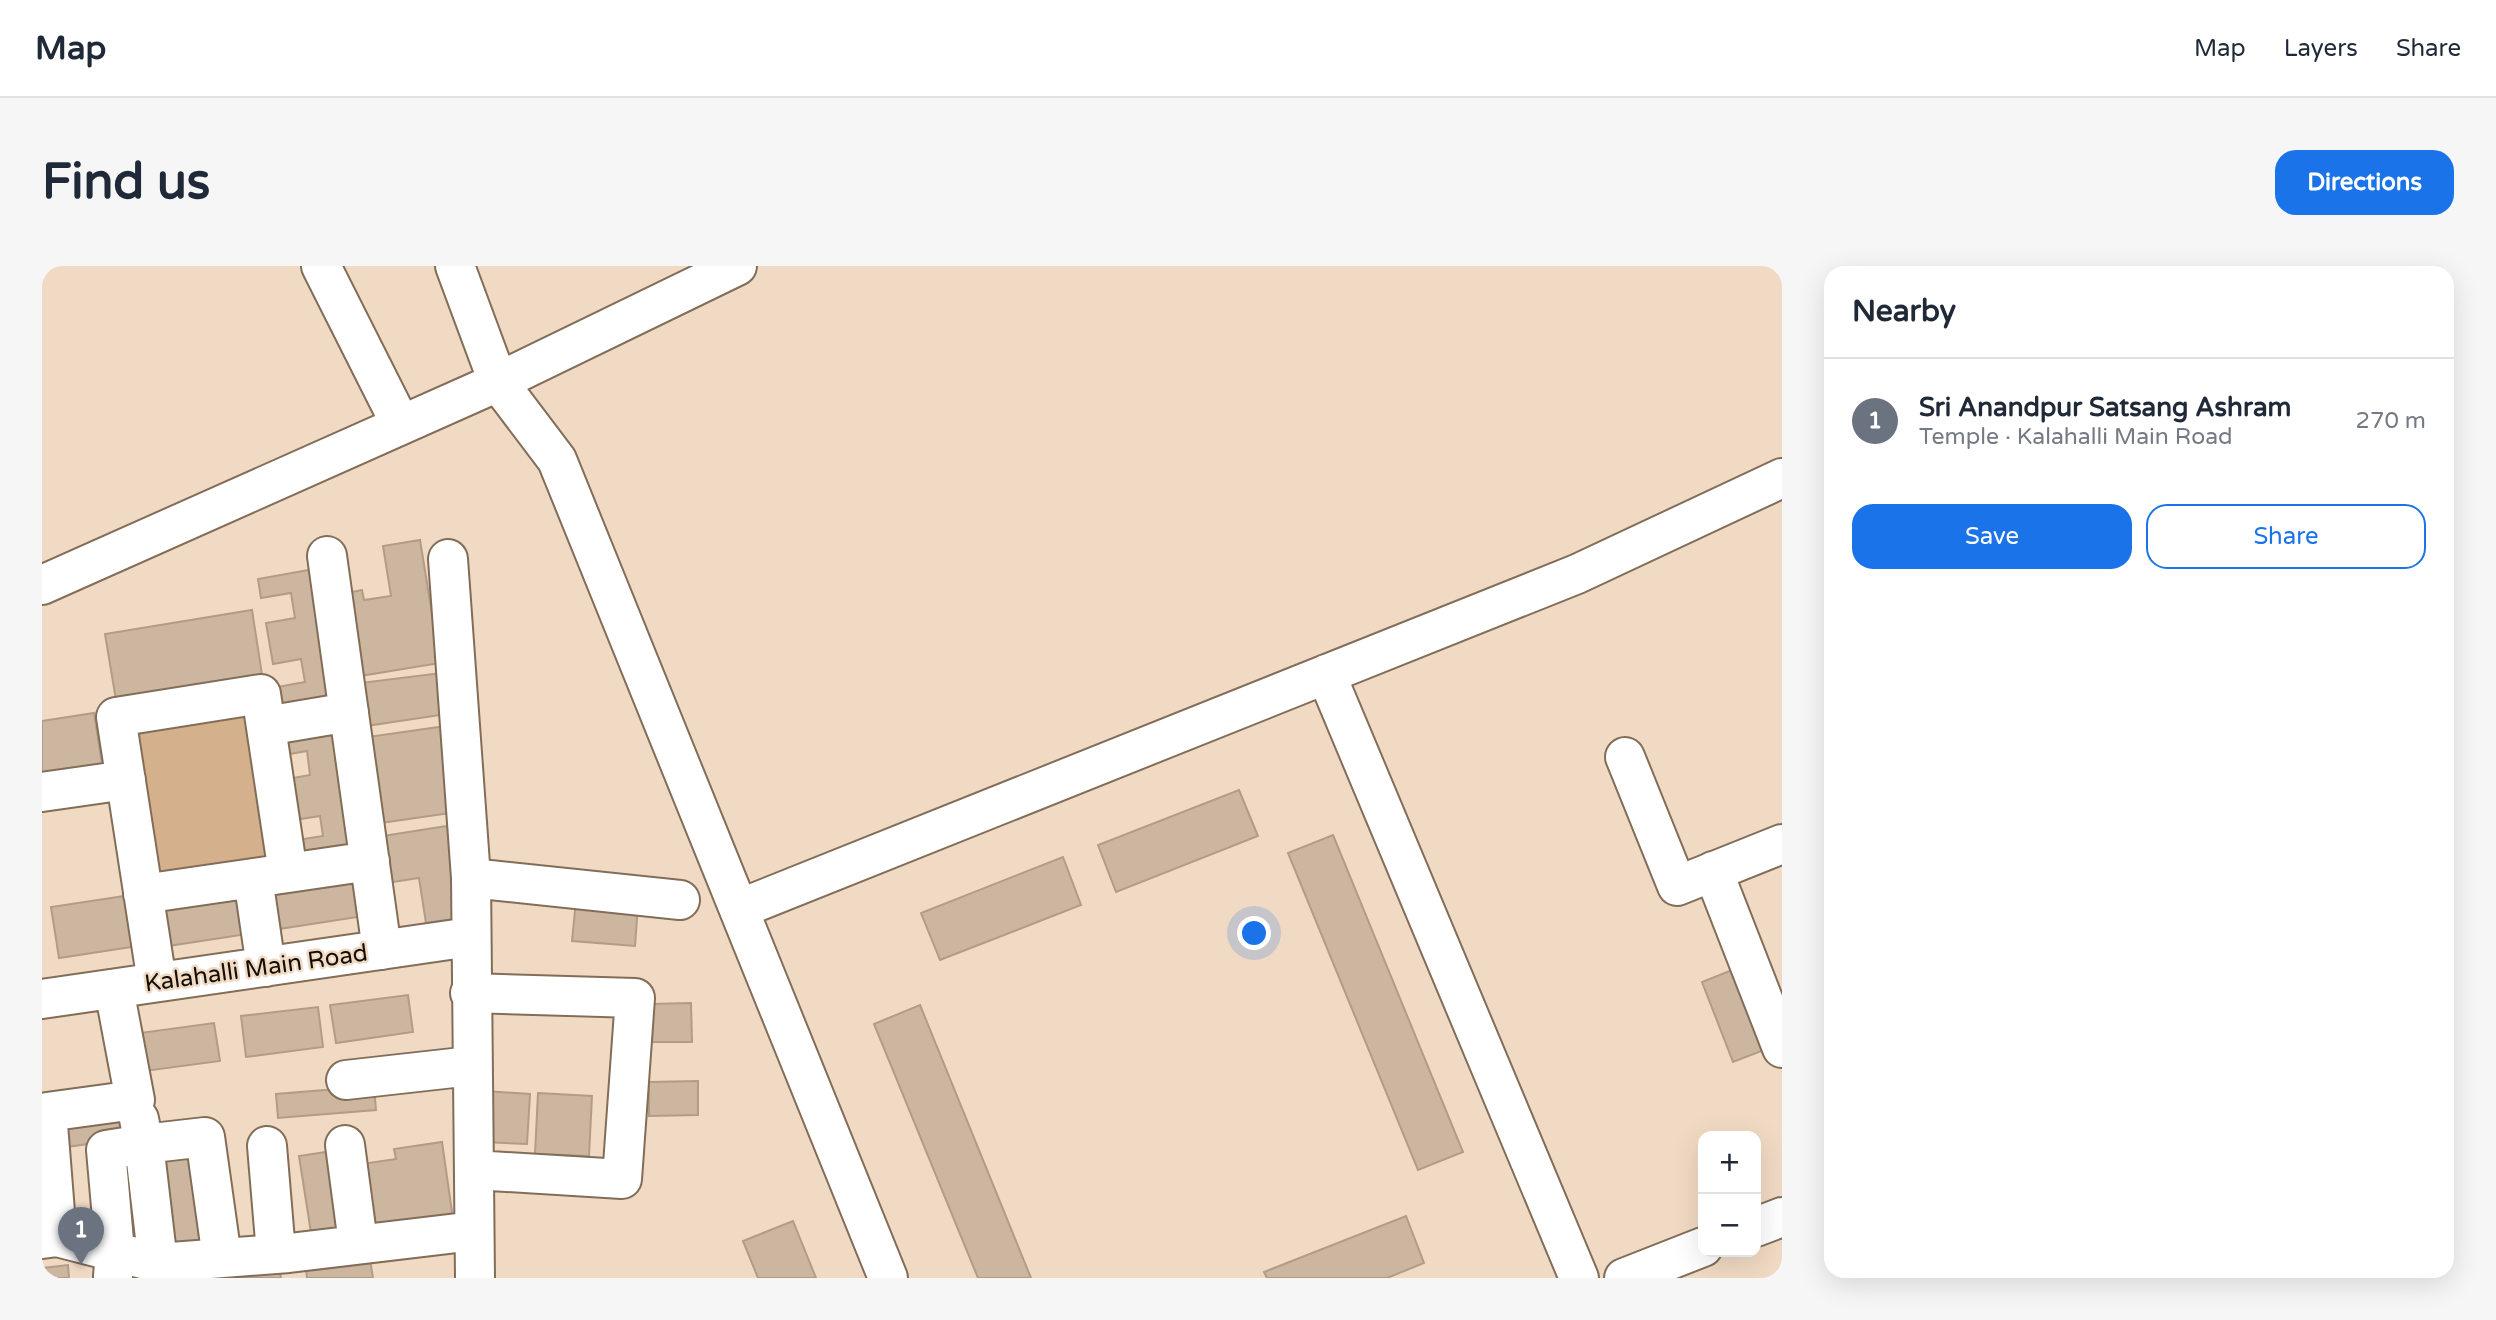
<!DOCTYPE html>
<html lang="en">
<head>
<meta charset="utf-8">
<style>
  :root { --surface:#fff; --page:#f6f6f7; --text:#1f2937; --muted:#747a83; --line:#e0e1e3; --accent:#1a73e8 }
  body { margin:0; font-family:"Varela Round",sans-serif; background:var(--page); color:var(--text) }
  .controls { position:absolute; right:21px; bottom:21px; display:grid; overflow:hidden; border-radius:14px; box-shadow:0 7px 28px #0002 }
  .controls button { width:63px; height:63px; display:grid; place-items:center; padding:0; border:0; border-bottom:2px solid var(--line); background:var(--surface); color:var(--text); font:35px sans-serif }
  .you { position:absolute; left:1213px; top:668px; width:24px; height:24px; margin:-18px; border:5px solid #fff; border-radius:50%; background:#1a73e8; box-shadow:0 0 0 10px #1a73e833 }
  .badge { display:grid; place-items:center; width:46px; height:46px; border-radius:50%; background:var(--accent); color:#fff; font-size:23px; font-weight:700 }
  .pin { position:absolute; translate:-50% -58px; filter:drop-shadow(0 2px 4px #0008) }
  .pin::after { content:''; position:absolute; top:37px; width:24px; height:21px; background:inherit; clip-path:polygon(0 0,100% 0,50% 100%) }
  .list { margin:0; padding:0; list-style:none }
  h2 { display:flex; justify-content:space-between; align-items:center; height:91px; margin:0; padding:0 28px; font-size:30px }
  h2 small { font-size:23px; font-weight:400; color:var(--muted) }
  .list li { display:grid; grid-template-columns:46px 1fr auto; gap:21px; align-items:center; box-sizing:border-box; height:126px; padding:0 28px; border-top:2px solid var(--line) }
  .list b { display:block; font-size:26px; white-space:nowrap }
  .list p { margin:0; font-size:23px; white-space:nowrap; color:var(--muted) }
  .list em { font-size:23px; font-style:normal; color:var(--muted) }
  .actions { display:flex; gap:14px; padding:21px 28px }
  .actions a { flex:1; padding:16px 0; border:2px solid var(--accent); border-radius:21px; text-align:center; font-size:24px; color:var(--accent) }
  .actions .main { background:var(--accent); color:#fff }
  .map { position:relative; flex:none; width:1740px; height:1012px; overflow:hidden; border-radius:21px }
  header { display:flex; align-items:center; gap:42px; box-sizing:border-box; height:98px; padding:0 35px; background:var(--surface); border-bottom:2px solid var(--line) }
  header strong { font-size:33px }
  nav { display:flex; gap:38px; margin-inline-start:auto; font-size:24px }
  .intro { display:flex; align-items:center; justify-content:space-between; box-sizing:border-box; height:168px; padding:0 42px }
  h1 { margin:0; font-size:49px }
  .button { padding:18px 32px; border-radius:21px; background:var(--accent); color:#fff; font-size:24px; font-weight:700 }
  main { display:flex; gap:42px; padding:0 42px }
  aside { flex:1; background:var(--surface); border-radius:21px; box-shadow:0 7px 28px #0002 }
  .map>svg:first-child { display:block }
</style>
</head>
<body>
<header>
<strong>Map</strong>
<nav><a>Map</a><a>Layers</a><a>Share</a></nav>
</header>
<div class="intro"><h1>Find us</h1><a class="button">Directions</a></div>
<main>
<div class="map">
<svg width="1740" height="1012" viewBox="0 0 1740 1012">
  <rect width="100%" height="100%" fill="#f1dac3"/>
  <!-- green -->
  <path fill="#d4b08c" d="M210,445L231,595L116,611L94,462Z"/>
  <!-- building -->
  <path fill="#cdb6a0" stroke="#b29c86" stroke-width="2" d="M378,274L398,397L318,410L305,327L320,324L322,334L349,330L341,280Z
    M278,302L300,430L238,441L235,421L263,416L259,393L231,398L224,357L253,352L249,327L219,332L216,313Z
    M210,344L221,415L75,440L63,368Z
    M399,407L405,448L324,460L318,417Z
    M52,447L61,504L0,514V455Z
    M411,459L423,545L331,558L319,472Z
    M300,465L318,580L258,590L255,574L281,570L278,550L252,554L245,513L268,509L265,485L242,489L240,475Z
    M1197,524L1216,570L1074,626L1056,579Z
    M405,560L419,652L384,657L377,612L345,617L328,572Z
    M1291,569L1421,886L1376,904L1246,587Z
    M1021,591L1039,639L898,694L879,647Z
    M315,602L322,650L237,663L229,615Z
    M205,619L212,667L126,680L119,632Z
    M96,628L103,679L17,692L9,641Z
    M534,634L596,639L593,680L530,675Z
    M1690,704L1722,784L1691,796L1660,716Z
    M366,729L371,766L294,777L288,739Z
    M649,737L650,776H608V738Z
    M878,739L989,1012H936L832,758Z
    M276,741L281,781L204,791L199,750Z
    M172,757L178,795L103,805L98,767Z
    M656,815V849L607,850V816Z
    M332,820L334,844L236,852L234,828Z
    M443,825L488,828L485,878L441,876Z
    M496,827L550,830L547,890L493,888Z
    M82,844L86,872L25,881L21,853Z
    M400,876L412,960L325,974L313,899L354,893L352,883Z
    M152,877L167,988L134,991L119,883Z
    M297,884L311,967L270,973L257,890Z
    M1364,950L1382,997L1345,1012H1225L1222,1006Z
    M751,955L774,1012H716L701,975Z
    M328,994L331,1012H265L264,1004Z
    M26,999L27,1012H0V1002Z
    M237,1001L239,1012H163Z"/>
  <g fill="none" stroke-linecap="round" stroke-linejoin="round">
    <!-- minor casing -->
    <g stroke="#826d59" stroke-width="42">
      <path id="minor" d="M279,0L359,159
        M413,0L456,116L515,194L846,1012
        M285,290L340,684
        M406,293L429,612L433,1012
        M0,319L456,116L695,0
        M1284,408L1537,1012
        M224,460L307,446
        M1583,491L1635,620L1740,578
        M0,526L84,514
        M1671,605L1740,782
        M246,607L328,595
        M211,612L224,701
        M429,612L638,634
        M101,628L246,607L219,428L74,451L115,716
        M697,643L1535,308L1740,212
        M428,727L593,732L580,913L432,904
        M0,733L428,671
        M304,814L429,800
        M97,853L102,878L163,871L180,992
        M303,879L316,977
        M225,880L234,987
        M1714,961L1740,951
        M15,971L5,846L93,834L72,723
        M0,973L15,971L116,997L247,987L432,965
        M71,1010L73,986L64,884L102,878L116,997
        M1582,1012L1661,981"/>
    </g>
    <!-- minor -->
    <use href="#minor" stroke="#fff" stroke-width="38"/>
  </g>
  <g text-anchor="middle" stroke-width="5" stroke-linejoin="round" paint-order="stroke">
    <!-- street labels -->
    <g font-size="24" fill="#140d06" stroke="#f1dac3">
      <text transform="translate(214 702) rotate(-8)" y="8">Kalahalli Main Road</text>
    </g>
  </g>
</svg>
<div class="controls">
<button>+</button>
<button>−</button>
</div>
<div class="you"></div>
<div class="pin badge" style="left:39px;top:999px;background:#6b7280">1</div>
</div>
<aside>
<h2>Nearby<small></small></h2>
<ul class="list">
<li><span class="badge" style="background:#6b7280">1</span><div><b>Sri Anandpur Satsang Ashram</b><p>Temple · Kalahalli Main Road</p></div><em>270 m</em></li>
</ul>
<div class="actions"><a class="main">Save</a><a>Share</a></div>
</aside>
</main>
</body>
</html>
